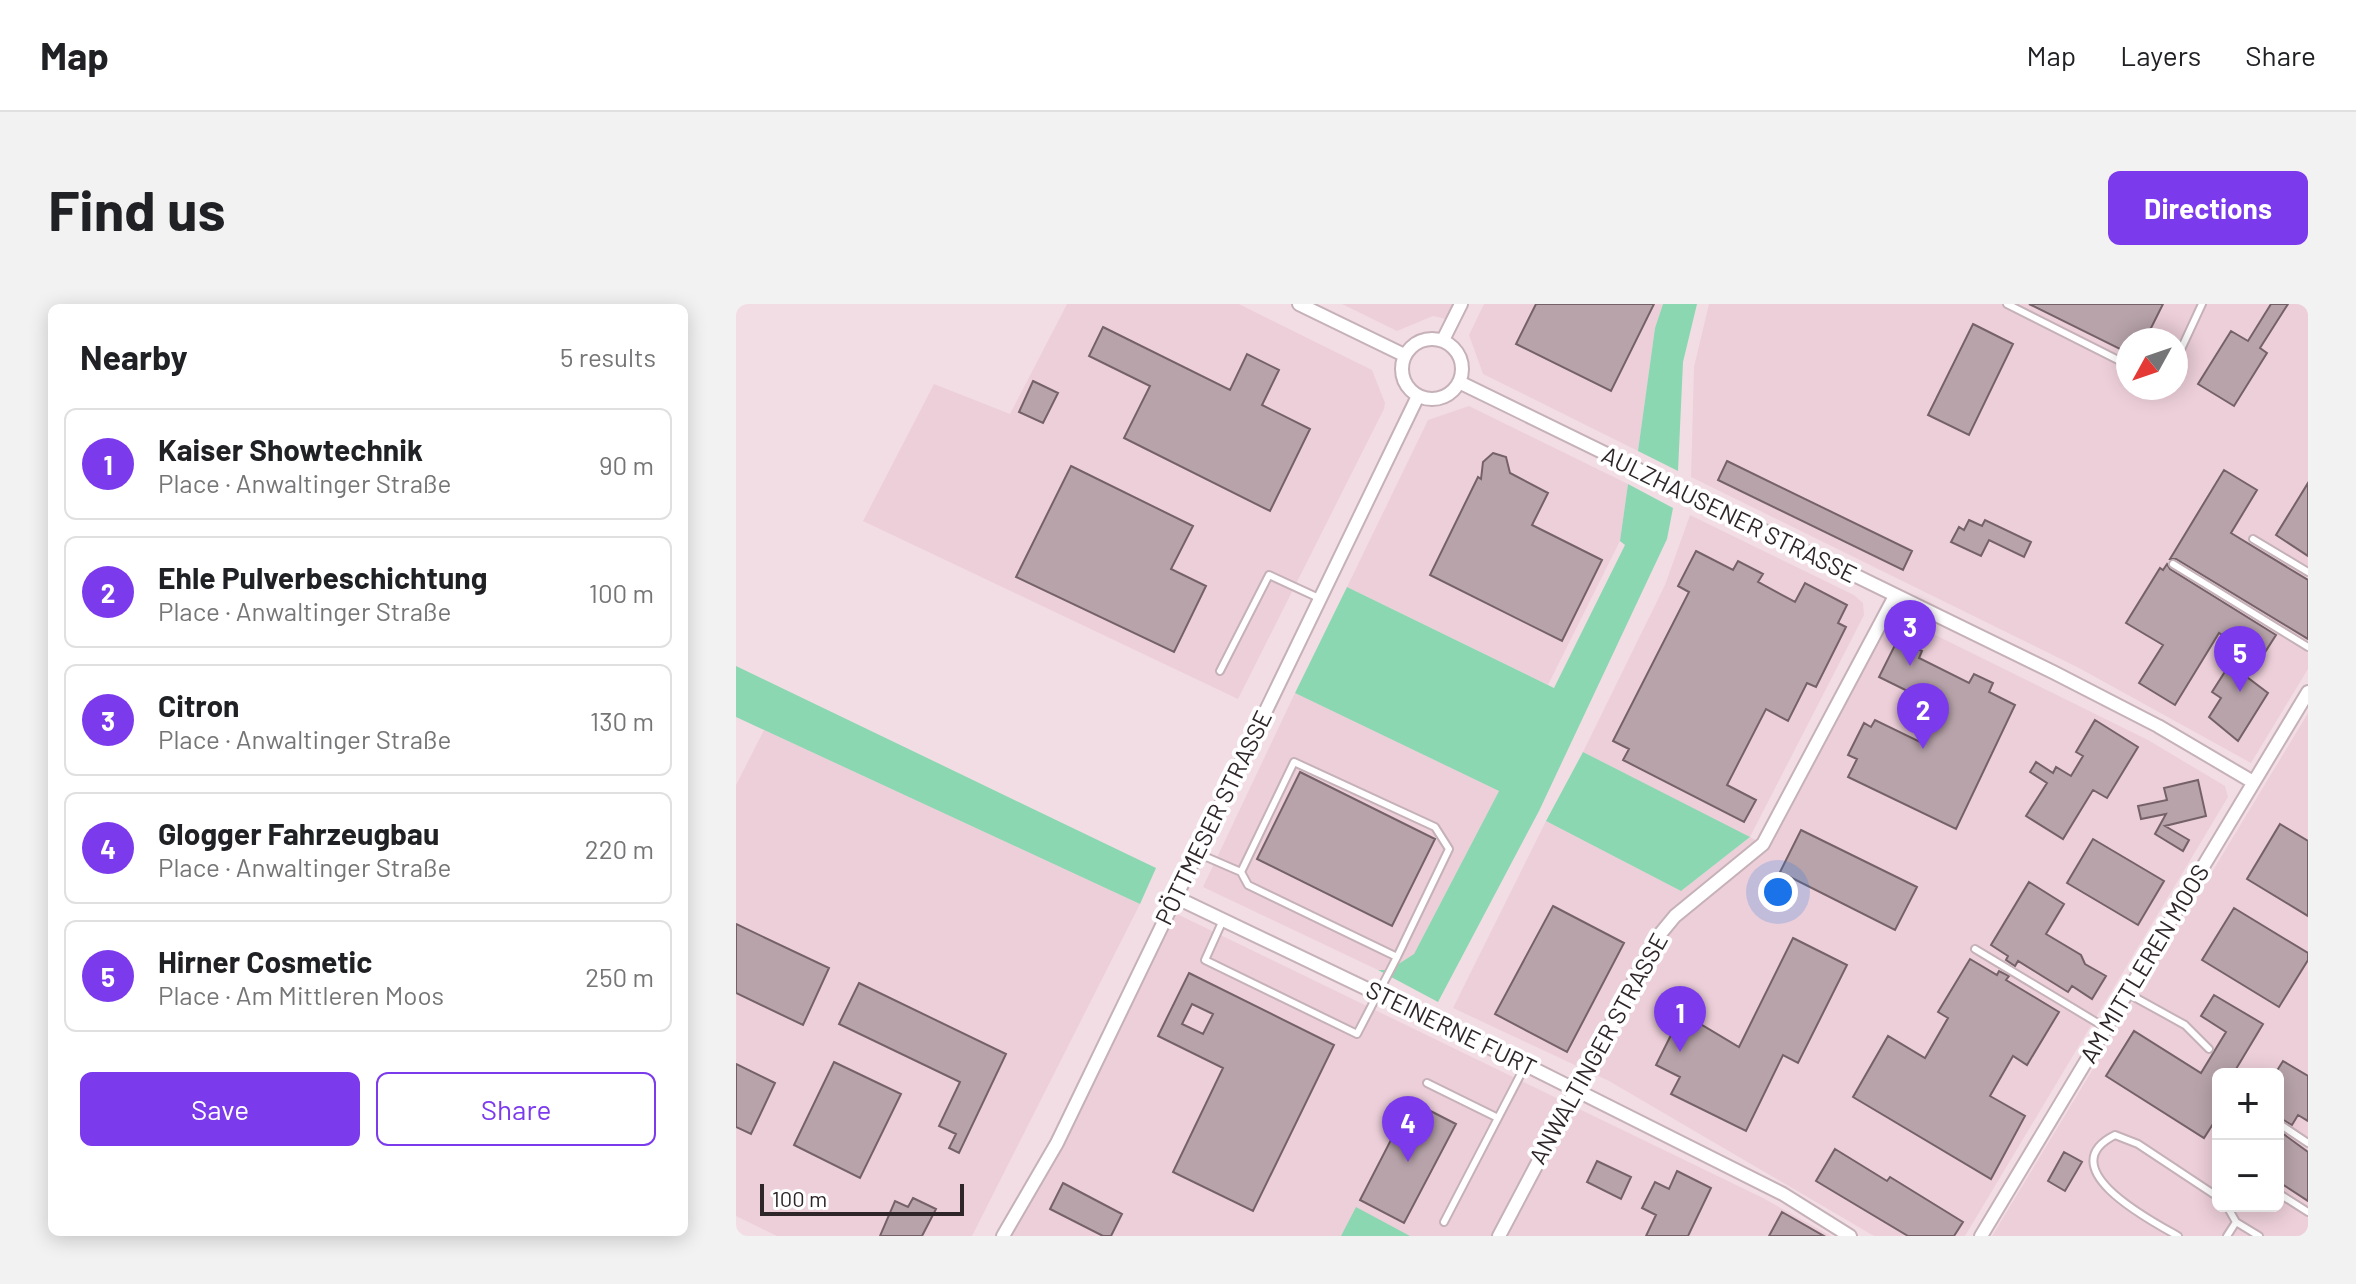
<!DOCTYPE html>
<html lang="en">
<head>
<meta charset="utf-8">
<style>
  :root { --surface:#fff; --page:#f2f2f2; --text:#202124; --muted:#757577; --line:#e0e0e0; --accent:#7c3aed }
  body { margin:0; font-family:Barlow,sans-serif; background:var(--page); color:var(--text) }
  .controls { position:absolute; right:24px; bottom:24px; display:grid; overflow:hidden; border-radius:12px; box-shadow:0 4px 20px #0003 }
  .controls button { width:72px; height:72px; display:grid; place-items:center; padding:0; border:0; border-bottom:2px solid var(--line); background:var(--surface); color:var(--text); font:40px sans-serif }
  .compass { position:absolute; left:1380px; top:24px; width:72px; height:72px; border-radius:50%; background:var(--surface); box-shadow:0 4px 20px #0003; rotate:230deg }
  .scale { position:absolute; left:24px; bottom:20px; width:204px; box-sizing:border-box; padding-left:8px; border:4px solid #2e2629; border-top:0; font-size:22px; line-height:28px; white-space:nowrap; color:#2e2629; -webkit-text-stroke:6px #fff; paint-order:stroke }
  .you { position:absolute; left:1042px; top:588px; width:28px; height:28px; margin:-20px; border:6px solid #fff; border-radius:50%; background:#1a73e8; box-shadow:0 0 0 12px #1a73e833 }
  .badge { display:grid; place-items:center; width:52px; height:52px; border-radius:50%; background:var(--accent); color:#fff; font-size:26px; font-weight:700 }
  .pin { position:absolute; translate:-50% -66px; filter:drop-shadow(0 2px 4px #0008) }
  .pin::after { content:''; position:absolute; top:42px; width:28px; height:24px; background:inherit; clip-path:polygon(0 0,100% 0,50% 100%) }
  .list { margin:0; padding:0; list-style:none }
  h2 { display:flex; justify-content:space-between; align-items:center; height:104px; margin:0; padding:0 32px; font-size:34px }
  h2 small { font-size:26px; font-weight:400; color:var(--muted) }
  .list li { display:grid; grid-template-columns:52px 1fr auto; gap:24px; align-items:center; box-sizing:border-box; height:112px; margin:0 16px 16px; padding:0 16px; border:2px solid var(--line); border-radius:12px }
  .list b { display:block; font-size:30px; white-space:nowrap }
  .list p { margin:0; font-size:26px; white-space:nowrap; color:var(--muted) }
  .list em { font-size:26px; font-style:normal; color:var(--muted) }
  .actions { display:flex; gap:16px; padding:24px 32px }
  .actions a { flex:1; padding:18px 0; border:2px solid var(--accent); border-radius:12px; text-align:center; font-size:28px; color:var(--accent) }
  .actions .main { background:var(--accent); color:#fff }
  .map { position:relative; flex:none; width:1572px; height:932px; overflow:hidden; border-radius:12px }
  header { display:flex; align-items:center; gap:48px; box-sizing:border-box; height:112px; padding:0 40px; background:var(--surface); border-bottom:2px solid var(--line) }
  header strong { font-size:38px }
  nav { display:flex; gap:44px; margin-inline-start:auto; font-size:28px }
  .intro { display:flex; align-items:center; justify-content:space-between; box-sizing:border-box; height:192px; padding:0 48px }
  h1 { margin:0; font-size:56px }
  .button { padding:20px 36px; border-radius:12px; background:var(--accent); color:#fff; font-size:28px; font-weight:700 }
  main { display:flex; gap:48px; padding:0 48px }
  aside { flex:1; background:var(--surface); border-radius:12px; box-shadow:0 4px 20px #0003 }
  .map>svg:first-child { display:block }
</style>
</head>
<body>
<header>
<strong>Map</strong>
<nav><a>Map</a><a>Layers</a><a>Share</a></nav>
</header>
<div class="intro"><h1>Find us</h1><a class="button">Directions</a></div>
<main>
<aside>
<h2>Nearby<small>5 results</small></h2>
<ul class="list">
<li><span class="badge">1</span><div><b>Kaiser Showtechnik</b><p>Place · Anwaltinger Straße</p></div><em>90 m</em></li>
<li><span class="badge">2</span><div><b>Ehle Pulverbeschichtung</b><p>Place · Anwaltinger Straße</p></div><em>100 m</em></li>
<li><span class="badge">3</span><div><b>Citron</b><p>Place · Anwaltinger Straße</p></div><em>130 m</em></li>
<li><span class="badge">4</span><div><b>Glogger Fahrzeugbau</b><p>Place · Anwaltinger Straße</p></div><em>220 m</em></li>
<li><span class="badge">5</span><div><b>Hirner Cosmetic</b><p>Place · Am Mittleren Moos</p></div><em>250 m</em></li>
</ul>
<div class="actions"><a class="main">Save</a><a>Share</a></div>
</aside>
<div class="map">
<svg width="1572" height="932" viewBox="0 0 1572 932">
  <rect width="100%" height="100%" fill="#f3dde4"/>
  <!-- built -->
  <path fill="#edcfd9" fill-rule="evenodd" d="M331,0H503L636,66L649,99L648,105L502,395L127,217L198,80L274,110Z
    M606,0H718L710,15L697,12L661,27Z
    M748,0H927L919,24L902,147L747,70L733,31Z
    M973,0H1572V365L1515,459L1343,364L955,173L958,63ZM1392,36H1440V84H1392Z
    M733,102L892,180L884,237L812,381L611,283L692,116Z
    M954,211L1118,291L1127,299L1128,311L1014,533L1034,544L1152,320L1173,318L1412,436L1489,482L1492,493L1229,932H1138L873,777L717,704L810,517L945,587L1013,534L847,448L929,281Z
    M559,389L763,487L678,650L653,666H642L467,583Z
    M1572,409V925L1568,932H1256ZM1482,770H1542V902H1482Z
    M28,426L404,600L236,932H41L0,912V481Z
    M441,610L1027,894L1095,932H275Z"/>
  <!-- green -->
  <path fill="#8ad7b1" d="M927,0H961L947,58L942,167L902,147L919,24Z
    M892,180L937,204L931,235L803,507L702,698L642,666H653L678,650L763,487L559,389L611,283L818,384L889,241L884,237Z
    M0,362L420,564L404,600L0,413Z
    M847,448L1014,533L945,587L810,517Z
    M620,903L674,932H605Z"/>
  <!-- building -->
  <path fill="#b8a3aa" stroke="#756268" stroke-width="2" fill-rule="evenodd" d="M800,0H918L875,87L780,40Z
    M1293,0H1427L1409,36H1392V49Z
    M1535,0H1552L1524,44L1531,49L1498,102L1462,80L1495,27L1512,37Z
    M1237,20L1277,40L1233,131L1192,111Z
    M367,23L494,86L511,50L543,66L526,101L574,125L534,207L388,134L414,82L353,52Z
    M297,77L322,89L307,119L283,108Z
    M757,149L770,153L774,169L812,189L796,221L866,256L826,337L694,271L742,173L745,175L747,158Z
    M991,157L1176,247L1167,266L982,176Z
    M335,162L457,222L435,265L470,282L438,348L280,273Z
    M1488,166L1521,186L1495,229L1572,276V335L1440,255H1434Z
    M1572,179V252L1540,231Z
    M1233,216L1246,222L1249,216L1295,238L1288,253L1253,236L1245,252L1215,238L1223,223L1228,226Z
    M960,247L997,266L1002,257L1027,270L1022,278L1059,298L1069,279L1111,301L1102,319L1110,323L1080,383L1071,379L1052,417L1030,405L991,481L1020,496L1008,518L887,456L893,445L877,437L953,288L942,282Z
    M1431,260L1434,265L1540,331L1524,356L1483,329L1439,401L1403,379L1427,341L1390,319L1424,264L1427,266Z
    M1162,335L1186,347L1183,354L1233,379L1238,370L1257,379L1253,388L1279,401L1220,525L1112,473L1121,455L1112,451L1128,419L1135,423L1139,416L1184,438L1202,402L1143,373Z
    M1492,363L1501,369L1503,367L1532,389L1502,437L1473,413L1485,394L1476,388Z
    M1359,416L1402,443L1371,494L1357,486L1327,535L1290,512L1311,479L1294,468L1300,458L1317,469L1320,463L1335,472L1347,452L1340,448Z
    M564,468L699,535L656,622L521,555Z
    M1462,476L1470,512L1429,522L1453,536L1447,547L1419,530L1430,510L1405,515L1402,502L1431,496L1428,484Z
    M1544,520L1572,537V612L1511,575Z
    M1065,526L1181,583L1159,626L1044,568Z
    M1357,535L1428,577L1402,621L1331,579Z
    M1293,578L1328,600L1310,630L1345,651L1349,660L1370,672L1356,695L1336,682L1332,688L1282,657L1279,662L1270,656L1272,652L1255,641Z
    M817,602L888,639L831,748L759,710Z
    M1498,604L1572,649V656L1543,703L1466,656Z
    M0,620L93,664L67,721L0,689Z
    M1057,634L1111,661L1062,759L1047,751L1010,827L935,790L944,773L920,761L946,709L1003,743Z
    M1234,655L1261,671L1263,667L1273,672L1270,676L1323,708L1291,761L1277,752L1254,792L1289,812L1255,875L1117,793L1152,732L1189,754L1212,714L1202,708Z
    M453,669L598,741L517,907L437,868L487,764L422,732ZM456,700L477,710L467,730L446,720Z
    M123,679L270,750L223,849L213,844L220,830L203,822L224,778L103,720Z
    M1478,691L1527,720L1497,770H1482V812L1468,834L1370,772L1398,727L1465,769L1490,728L1465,712Z
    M1547,757L1572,772V817L1562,811L1556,821L1542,813V765Z
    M98,758L165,790L124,874L58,841Z
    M0,760L39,779L15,830L0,823Z
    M675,797L720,820L668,919L624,896Z
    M1542,826L1572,848V897L1546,880L1542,873Z
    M1099,845L1151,877L1154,873L1227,918L1218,932H1172L1080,877Z
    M1328,848L1346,858L1329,887L1312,877Z
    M861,857L895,873L885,895L851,878Z
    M941,867L975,884L952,932H910L920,911L906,904L919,878L933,885Z
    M327,879L386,910L375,932H367L314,905Z
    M177,894L200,905L186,932H144L159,897L172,903Z
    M1046,908L1088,932H1033Z"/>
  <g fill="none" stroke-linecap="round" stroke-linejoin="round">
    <!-- service casing -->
    <g stroke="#c5b1b7" stroke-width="10">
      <path id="service" d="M1271,0L1392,61
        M1440,56L1466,0
        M1517,235L1572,268
        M1437,260L1572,343
        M484,367L533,271L585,295
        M461,549L505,568L512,581L661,653L713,545L699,523L558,458L505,568
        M487,616L469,656L621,730L661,653
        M1239,645L1370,724
        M1391,689L1449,721L1473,745
        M691,779L762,814
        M1542,819L1572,839
        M1542,889L1572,908
        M1491,902L1500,918
        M708,918L789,762
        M1442,932C1417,918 1313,864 1379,831L1402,840L1482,893
        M1491,932L1500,918L1523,932"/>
    </g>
    <!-- minor casing -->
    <g stroke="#c5b1b7" stroke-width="16">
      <path id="minor" d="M563,0L668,51
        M666 65a30 30 0 1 1 60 0a30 30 0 1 1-60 0Z
        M707,36L725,0
        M723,78L1317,368L1422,422L1517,478
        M439,593L790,761L1047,890L1114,932
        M267,932L321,839L682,92
        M763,932L920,635L939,612L1027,540L1159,292
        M1245,932L1572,388"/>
    </g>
    <!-- service -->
    <use href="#service" stroke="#fff" stroke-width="6"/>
    <!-- minor -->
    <use href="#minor" stroke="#fff" stroke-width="12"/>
  </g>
  <g text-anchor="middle" stroke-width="8" stroke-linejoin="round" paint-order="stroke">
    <!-- street labels -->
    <g font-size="24" fill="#2e2629" stroke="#fff">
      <text transform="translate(993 211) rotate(26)" y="8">AULZHAUSENER STRASSE</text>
      <text transform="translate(478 514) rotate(-64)" y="8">PÖTTMESER STRASSE</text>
      <text transform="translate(1409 660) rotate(-59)" y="8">AM MITTLEREN MOOS</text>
      <text transform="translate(715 725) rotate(26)" y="8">STEINERNE FURT</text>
      <text transform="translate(863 745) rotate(-61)" y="8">ANWALTINGER STRASSE</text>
    </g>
  </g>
</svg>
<div class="controls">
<button>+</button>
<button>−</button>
</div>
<svg class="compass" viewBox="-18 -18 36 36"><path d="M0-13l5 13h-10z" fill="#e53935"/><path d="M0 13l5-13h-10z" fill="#757577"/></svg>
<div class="scale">100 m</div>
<div class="you"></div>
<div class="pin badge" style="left:944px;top:748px">1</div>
<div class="pin badge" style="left:1187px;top:445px">2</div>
<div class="pin badge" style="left:1174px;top:362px">3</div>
<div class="pin badge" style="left:672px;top:858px">4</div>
<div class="pin badge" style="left:1504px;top:388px">5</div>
</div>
</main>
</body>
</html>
